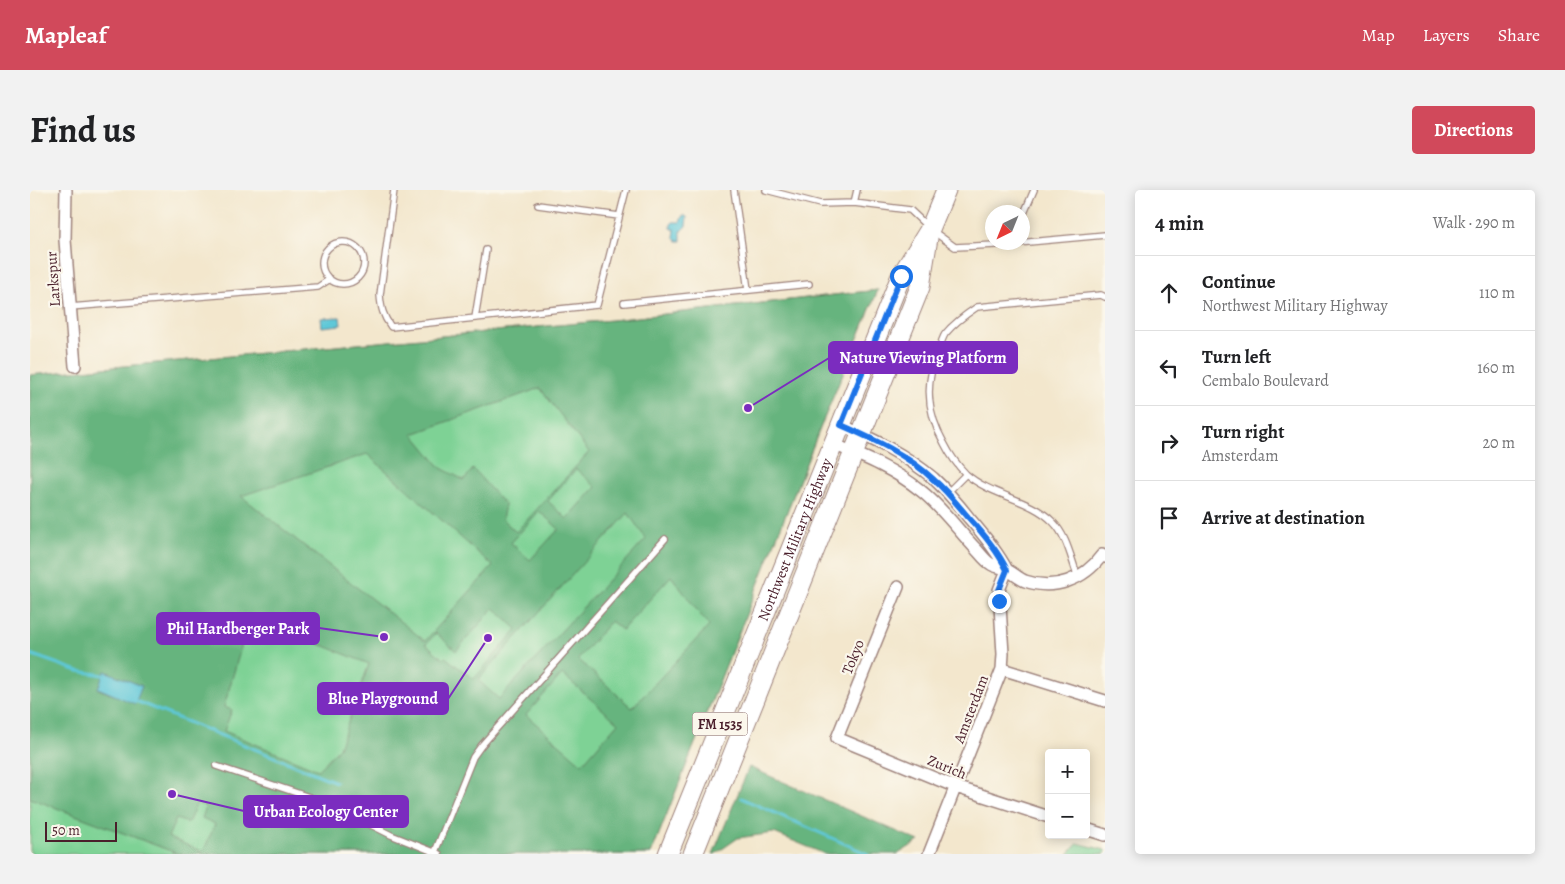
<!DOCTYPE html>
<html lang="en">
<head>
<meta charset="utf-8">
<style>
  :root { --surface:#fff; --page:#f2f2f2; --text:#202124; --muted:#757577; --line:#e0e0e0; --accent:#d1495b }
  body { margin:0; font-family:Alegreya,serif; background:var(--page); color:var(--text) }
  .controls { position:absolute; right:15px; bottom:15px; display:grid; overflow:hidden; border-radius:5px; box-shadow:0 2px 12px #0003 }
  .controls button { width:45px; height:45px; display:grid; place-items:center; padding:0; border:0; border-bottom:1px solid var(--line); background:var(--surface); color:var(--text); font:25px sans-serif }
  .compass { position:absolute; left:955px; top:15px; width:45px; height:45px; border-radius:50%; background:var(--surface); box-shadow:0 2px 12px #0003; rotate:223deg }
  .scale { position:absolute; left:15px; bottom:12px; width:72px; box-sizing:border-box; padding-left:5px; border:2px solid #4a1f2b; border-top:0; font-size:14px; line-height:18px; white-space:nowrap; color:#4a1f2b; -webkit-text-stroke:4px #fbf7ec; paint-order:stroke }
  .stop { position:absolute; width:15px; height:15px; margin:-11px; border:4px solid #1a73e8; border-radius:50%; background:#fff }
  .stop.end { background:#1a73e8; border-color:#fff; box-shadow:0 1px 5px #0008 }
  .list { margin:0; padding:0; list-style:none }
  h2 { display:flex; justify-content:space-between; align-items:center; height:65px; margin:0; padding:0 20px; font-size:21px }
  h2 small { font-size:16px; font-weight:400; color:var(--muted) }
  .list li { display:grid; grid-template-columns:32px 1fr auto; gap:15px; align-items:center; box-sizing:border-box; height:75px; padding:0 20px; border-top:1px solid var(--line) }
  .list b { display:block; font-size:19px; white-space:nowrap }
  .list p { margin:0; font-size:16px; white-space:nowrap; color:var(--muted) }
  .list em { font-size:16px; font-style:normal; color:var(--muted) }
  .icon { flex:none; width:28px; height:28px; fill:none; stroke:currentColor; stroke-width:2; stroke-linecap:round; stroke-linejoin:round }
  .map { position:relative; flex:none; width:1075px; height:664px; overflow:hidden; border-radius:5px }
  header { display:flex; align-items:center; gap:30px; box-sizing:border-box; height:70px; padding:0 25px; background:var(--accent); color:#fff }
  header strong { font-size:24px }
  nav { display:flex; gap:28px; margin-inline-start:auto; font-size:18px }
  .intro { display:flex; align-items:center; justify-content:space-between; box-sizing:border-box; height:120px; padding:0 30px }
  h1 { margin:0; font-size:35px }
  .button { padding:12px 22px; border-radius:5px; background:var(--accent); color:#fff; font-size:18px; font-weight:700 }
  main { display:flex; gap:30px; padding:0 30px }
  aside { flex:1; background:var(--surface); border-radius:5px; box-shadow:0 2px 12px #0003 }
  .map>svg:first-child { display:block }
</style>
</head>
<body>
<header>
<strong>Mapleaf</strong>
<nav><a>Map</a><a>Layers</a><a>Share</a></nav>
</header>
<div class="intro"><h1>Find us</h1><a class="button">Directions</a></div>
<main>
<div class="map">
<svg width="1075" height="664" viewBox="0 0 1075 664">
  <rect width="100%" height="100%" fill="#fbf7ec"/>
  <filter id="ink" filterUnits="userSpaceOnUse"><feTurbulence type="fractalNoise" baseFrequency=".02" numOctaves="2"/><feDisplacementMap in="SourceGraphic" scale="10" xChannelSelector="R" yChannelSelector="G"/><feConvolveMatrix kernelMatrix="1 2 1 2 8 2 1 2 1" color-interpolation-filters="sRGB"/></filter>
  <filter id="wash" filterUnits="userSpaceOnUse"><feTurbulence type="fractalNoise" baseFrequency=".0096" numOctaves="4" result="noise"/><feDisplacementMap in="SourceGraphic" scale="20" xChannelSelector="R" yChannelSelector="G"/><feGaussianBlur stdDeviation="1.12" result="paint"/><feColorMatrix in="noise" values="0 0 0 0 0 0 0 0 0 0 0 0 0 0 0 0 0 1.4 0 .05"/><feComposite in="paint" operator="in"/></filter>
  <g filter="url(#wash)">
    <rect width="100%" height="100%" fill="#f3e7cd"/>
    <!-- green -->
    <path fill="#7ed295" stroke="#647860" d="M848,100L793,231L621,664H0V185L582,130Z
      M1048,653L1075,660V664H1038Z"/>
    <!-- forest -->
    <path fill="#66b47e" stroke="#586a54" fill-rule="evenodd" d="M848,100L793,231L621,664H149L0,608V185L582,130ZM510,198L559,262L486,342L472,329L475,315L443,279L434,290L411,278L383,244ZM337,264L463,376L395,451L211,306ZM546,279L566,297L537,329L518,311ZM509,321L529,339L500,370L481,353ZM598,323L616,349L469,509L448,490ZM641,386L679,436L602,518L548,469L581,431L592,440ZM464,418L487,439L444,489L415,467L413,469L396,454L406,443L426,461ZM220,426L339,474L309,558L288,580L194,541L202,520L194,517ZM75,481L112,496L105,513L68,499ZM532,484L588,533L552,574L496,525ZM167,613L176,617L172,628L185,634L173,662L138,647L146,629L158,633Z
      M719,577L889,651L868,664H795L744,643L708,648L685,664H683Z"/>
    <!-- water -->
    <path fill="#5ec8d8" stroke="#547482" d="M653,25L657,27L656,36L651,41V51H647L644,47L645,40L641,38V34L643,32H650Z
      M310,127L311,135L292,137L291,128Z
      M75,481L112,496L105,514L68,498Z"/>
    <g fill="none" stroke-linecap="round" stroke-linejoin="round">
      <!-- stream -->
      <path stroke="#5ec8d8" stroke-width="3" d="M0,464L48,481L73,485L77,488
        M103,510L306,592
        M711,608L838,664"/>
    </g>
  </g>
  <g filter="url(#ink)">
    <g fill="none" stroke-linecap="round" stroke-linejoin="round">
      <!-- lane casing -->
      <g stroke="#9e837c" stroke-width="8">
        <path id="lane" d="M364,0L350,105C351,118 353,126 361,137L567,115L596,0
          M704,0L718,100
          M736,0L790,14L824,13L880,20L900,39L925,57L966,55L1075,45
          M824,13L827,0
          M508,15L589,26
          M992,28L1004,0
          M292 73a21 21 0 1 1 42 0a21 21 0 1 1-42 0Z
          M594,113L779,94
          M40,117L288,97L300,89
          M445,128L456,60
          M917,303L936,284
          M1048,387C1041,369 1037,346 1023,332C1001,309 961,306 936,284C927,275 920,265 914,253C897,223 894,194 908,162C910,156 912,149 915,144C924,133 935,125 947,117L1071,105L1075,107
          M186,576L297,613L361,645L409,664
          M405,662L443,567L451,556L635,349"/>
      </g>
      <!-- street casing -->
      <g stroke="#9e837c" stroke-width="14">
        <path id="street" d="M36,0L35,50L45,176
          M811,235C843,249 876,265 903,288C916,300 928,314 939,328C953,344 967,361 977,380
          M803,254C834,267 864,279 890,300C911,316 927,339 945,358C950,363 955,371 961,374C965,377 971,377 975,379C982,382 988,388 995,391C1024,401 1054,390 1072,365L1075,367
          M868,397L807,548L926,597L1019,627
          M972,479L1075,511
          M1056,639L1075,645
          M899,664L972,479L973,464L969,400L977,380"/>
      </g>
      <!-- primary casing -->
      <g stroke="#9e837c" stroke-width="21">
        <g id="primary">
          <path id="s1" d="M638,664L871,86L900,39L916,0"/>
          <path d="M663,664L890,97L898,48"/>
        </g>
      </g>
      <!-- lane -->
      <use href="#lane" stroke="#fff" stroke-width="5.5"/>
      <!-- street -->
      <use href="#street" stroke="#fff" stroke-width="11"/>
      <!-- primary -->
      <use href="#primary" stroke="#fff" stroke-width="19"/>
    </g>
  </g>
  <g fill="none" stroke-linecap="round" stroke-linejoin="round" filter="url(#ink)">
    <!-- route -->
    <path stroke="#1a73e8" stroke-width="6" d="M871,86L811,235C843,249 878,265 904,290C917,301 927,314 938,327C953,343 967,360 977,380L969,400V411"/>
  </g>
  <g text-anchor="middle" stroke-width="4.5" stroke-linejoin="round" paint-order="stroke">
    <!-- shield labels -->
    <rect fill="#fbf7ec" stroke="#7f6065" stroke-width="1" x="662.5" y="522.5" width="55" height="23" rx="4"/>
    <g font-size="14" font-weight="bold" fill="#4a1f2b">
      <text x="690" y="539">FM 1535</text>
    </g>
    <!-- street labels -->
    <g font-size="15" fill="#4a1f2b" stroke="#fbf7ec">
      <text transform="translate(23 89) rotate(-94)" y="5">Larkspur</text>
      <text dy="5" stroke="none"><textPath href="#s1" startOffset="339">Northwest Military Highway</textPath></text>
      <text transform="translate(823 467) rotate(-68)" y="5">Tokyo</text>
      <text transform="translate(941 519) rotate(-69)" y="5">Amsterdam</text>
      <text transform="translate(917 577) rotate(22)" y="5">Zurich</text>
    </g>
  </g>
  <!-- callouts -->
  <path fill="none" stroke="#7b2cbf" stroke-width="2" d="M718 218L799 168M354 447L289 438M458 448L418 509M142 604L214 621"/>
  <g fill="#7b2cbf" stroke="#fbf7ec" stroke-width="2">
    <circle cx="718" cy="218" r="5"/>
    <circle cx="354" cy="447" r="5"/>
    <circle cx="458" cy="448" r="5"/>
    <circle cx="142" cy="604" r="5"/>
  </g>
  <g fill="#7b2cbf" stroke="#7b2cbf" stroke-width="2">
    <rect x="799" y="152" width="188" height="31" rx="5"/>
    <rect x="127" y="423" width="162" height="31" rx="5"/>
    <rect x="288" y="493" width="130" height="31" rx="5"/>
    <rect x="214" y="606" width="164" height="31" rx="5"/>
  </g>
  <g font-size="16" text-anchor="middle" font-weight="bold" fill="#fff">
    <text x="893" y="173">Nature Viewing Platform</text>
    <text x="208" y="444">Phil Hardberger Park</text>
    <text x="353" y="514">Blue Playground</text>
    <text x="296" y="627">Urban Ecology Center</text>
  </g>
</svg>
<div class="controls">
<button>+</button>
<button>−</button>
</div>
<svg class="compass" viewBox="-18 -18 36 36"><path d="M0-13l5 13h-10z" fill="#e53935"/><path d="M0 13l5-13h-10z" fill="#757577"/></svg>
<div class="scale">50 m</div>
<div class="stop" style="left:871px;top:86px"></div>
<div class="stop end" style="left:969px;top:411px"></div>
</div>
<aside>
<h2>4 min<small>Walk · 290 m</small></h2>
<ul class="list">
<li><svg class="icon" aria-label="ahead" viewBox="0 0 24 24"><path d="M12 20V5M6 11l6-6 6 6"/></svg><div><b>Continue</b><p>Northwest Military Highway</p></div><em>110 m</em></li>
<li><svg class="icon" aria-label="left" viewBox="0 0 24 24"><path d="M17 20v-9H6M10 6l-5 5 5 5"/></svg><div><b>Turn left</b><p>Cembalo Boulevard</p></div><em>160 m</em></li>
<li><svg class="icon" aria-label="right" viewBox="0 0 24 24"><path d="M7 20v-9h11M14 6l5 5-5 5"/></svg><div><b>Turn right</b><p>Amsterdam</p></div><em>20 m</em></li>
<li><svg class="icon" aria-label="arrive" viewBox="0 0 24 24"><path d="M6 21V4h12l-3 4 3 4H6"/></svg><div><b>Arrive at destination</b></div></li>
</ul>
</aside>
</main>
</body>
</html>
